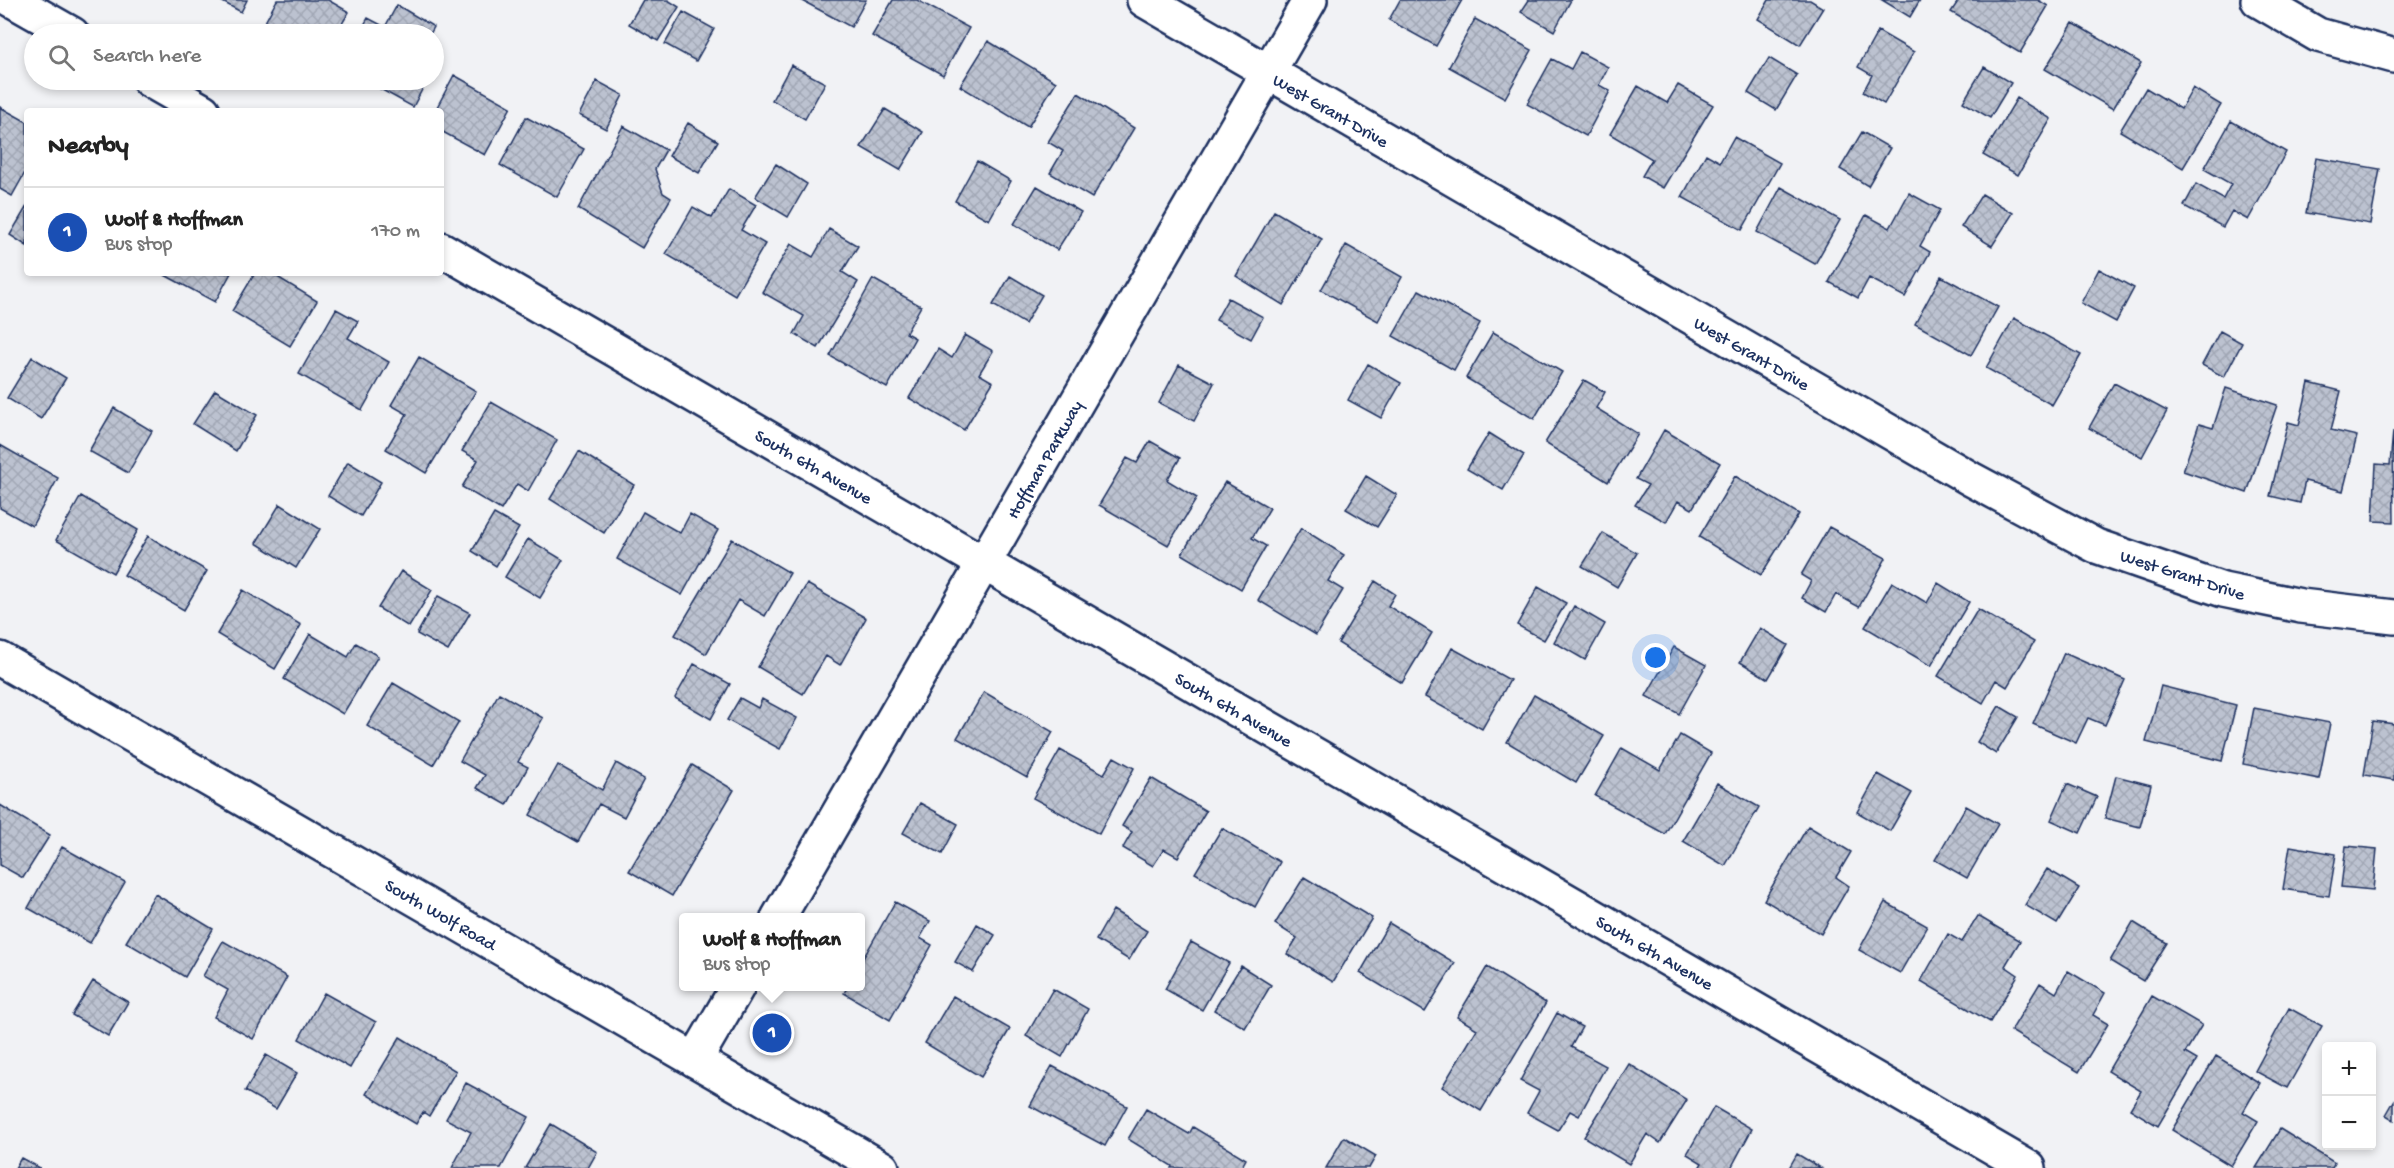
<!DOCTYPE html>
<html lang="en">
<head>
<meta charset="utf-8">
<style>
  :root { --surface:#fff; --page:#f6f6f6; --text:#222; --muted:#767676; --line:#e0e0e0; --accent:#c8321e }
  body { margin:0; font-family:"Gochi Hand",sans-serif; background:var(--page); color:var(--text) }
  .controls { position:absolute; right:18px; bottom:18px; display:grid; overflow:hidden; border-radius:6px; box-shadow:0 3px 9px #0003 }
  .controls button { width:54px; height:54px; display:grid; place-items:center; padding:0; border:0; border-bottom:2px solid var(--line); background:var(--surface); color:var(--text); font:30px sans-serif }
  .you { position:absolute; left:1656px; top:658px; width:21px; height:21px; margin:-15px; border:4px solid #fff; border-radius:50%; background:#1a73e8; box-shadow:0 0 0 9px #1a73e833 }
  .badge { display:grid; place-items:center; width:39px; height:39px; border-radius:50%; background:var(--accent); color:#fff; font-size:20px; font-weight:700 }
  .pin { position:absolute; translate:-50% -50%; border:3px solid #fff; box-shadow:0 2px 6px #0006 }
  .popup { position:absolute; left:679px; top:913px; width:186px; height:78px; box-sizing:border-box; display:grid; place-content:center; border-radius:6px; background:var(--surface); filter:drop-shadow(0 2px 4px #0005); font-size:20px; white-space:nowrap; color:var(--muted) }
  .popup b { font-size:22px; color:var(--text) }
  .popup::after { content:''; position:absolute; left:50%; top:100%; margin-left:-12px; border:12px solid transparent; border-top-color:var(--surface) }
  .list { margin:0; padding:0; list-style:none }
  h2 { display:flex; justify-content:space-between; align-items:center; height:78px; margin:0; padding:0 24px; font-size:26px }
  h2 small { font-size:20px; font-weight:400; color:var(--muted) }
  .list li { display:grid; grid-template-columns:39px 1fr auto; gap:18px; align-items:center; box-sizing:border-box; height:90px; padding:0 24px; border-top:2px solid var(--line) }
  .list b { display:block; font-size:22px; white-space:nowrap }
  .list p { margin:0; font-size:20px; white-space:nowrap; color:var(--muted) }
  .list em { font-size:20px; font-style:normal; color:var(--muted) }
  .icon { flex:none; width:33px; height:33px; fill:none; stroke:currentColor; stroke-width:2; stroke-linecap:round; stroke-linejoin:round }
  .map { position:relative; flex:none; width:2394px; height:1168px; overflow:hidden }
  .search { position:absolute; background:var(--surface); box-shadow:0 3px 9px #0003; left:24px; top:24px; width:420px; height:66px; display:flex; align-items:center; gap:15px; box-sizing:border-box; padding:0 21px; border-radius:33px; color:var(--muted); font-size:22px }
  .panel { position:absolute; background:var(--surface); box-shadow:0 3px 9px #0003; left:24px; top:108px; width:420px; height:168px; border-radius:6px }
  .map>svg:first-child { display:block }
</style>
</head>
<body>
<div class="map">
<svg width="2394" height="1168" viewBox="0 0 2394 1168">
  <defs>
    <pattern id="building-cross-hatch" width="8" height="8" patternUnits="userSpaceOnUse" patternTransform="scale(1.5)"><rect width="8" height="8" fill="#bcc2d0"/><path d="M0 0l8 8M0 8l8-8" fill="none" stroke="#a1a7b5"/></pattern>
  </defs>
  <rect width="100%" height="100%" fill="#f1f2f5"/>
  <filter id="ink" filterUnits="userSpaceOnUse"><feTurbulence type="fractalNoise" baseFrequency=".0167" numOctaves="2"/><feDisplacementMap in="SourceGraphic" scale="12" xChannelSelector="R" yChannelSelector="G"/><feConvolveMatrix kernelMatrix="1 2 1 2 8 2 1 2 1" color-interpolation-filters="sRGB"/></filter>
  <g filter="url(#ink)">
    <!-- building -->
    <path fill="url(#building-cross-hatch)" stroke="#1b2f5e" stroke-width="1.5" d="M219,0H247L241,12Z
      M277,0H328L349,12L336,34H283L264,24Z
      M643,0H668L679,7L658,41L629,24Z
      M801,0H866L851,27Z
      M893,0H917L969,28L943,75L872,36Z
      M1400,0H1462L1436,46L1389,20Z
      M1529,0H1571L1554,31L1521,12Z
      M1769,0H1810L1823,8L1800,45L1758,19Z
      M1882,0H1920L1910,17Z
      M1959,0H2038L2048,6L2020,53L1951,12Z
      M397,5L434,27L430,34H359L368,18L385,27Z
      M683,12L714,29L696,61L665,44Z
      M1475,19L1532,50L1505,98L1449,67Z
      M2073,23L2141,63L2113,109L2045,69Z
      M1878,31L1914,52L1884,104L1863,92L1872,75L1858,67Z
      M988,41L1056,82L1028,127L960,86Z
      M1580,52L1608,67L1599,85L1610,91L1586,136L1527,104L1552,59L1571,69Z
      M1769,58L1797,75L1776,110L1748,93Z
      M791,65L825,83L805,119L772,100Z
      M1984,67L2011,83L1990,118L1963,102Z
      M454,75L511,107L485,155L441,131V111H435Z
      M364,80H427L413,107Z
      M597,81L623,95L606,129L579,115Z
      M1678,85L1713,105L1663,188L1642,176L1652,159L1610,134L1638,86L1667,103Z
      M2146,88L2181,109L2193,88L2221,105L2183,168L2120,131Z
      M1078,93L1134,128L1092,198L1050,173L1063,151L1048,142Z
      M2017,98L2051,119L2018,175L1983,155Z
      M0,107L27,122V169L12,196L0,189Z
      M885,109L923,132L900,170L861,147Z
      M526,117L584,149L557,197L500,165Z
      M2231,121L2286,152L2248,220L2232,211L2223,227L2184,206L2196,184L2223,199L2231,184L2204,169Z
      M688,123L718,141L699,173L669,156Z
      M623,126L666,150L655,169L663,193L671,198L642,248L578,209Z
      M1862,132L1890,148L1868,186L1840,169Z
      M1734,137L1780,163L1742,230L1682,197L1706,154L1720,162Z
      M2316,158L2380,169L2370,224L2306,213Z
      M977,161L1011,181L989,220L955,201Z
      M776,164L807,184L788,217L755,197Z
      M1037,186L1081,212L1057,250L1014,224Z
      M1781,187L1840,220L1815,264L1757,232Z
      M729,189L756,205L741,230L765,244L735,295L666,254L693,207L712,218Z
      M1909,193L1940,210L1920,246L1930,252L1905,297L1869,278L1858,298L1829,282L1866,215L1890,228Z
      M1982,194L2013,213L1992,246L1961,227Z
      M27,206V246L10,235Z
      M1274,211L1322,239L1283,305L1236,276Z
      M829,229L858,246L842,272L858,282L818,348L794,334L804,316L762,292L791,244L813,257Z
      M1346,245L1402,277L1378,321L1321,290Z
      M2099,269L2134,288L2116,322L2081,303Z
      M161,273H231L215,302Z
      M255,273H271L317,301L290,346L232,311Z
      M1010,276L1042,295L1025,324L993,305Z
      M1941,276L1998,307L1971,355L1915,324Z
      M873,279L921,306L906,333L915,338L887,388L830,356Z
      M1419,290L1480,323L1454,370L1393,336Z
      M1228,298L1263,317L1251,339L1216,320Z
      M336,309L358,321L348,338L389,362L362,410L299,374Z
      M2014,318L2081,355L2052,405L1986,368Z
      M2220,331L2242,343L2224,377L2202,365Z
      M1493,332L1562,372L1534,419L1466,378Z
      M965,335L993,351L979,374L993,382L964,430L909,398L938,349L952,358Z
      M32,357L66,378L41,419L7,398Z
      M419,357L476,391L426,473L386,449L407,414L391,405Z
      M1368,364L1401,383L1381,418L1348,400Z
      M1179,365L1214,383L1194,421L1159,403Z
      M1584,380L1605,392L1596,408L1638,434L1608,482L1545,443Z
      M2114,383L2167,411L2142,457L2089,428Z
      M2309,383L2341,391L2331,430L2357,436L2343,491L2305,481L2300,503L2270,496L2288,422L2299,425Z
      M2226,388L2277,405L2247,493L2183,471L2199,424L2213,428Z
      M215,390L257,415L236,451L193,424Z
      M491,402L557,440L528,491L517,484L501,510L462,487L478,460L462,451Z
      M114,408L152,431L128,473L89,451Z
      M1664,430L1720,463L1692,509L1678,501L1666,522L1635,505L1648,485L1636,479Z
      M2393,431L2394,522L2373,521L2376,464L2390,465Z
      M1489,433L1524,455L1503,490L1467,469Z
      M1150,441L1180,458L1167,480L1197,498L1168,545L1099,505L1127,458L1137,463Z
      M0,445L58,478L32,526L0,508Z
      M579,451L634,485L604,533L550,499Z
      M348,462L381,482L361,516L328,496Z
      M1366,476L1397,495L1377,527L1346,509Z
      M1735,476L1799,514L1761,575L1699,537Z
      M1225,482L1270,508L1252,538L1266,546L1241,589L1182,554Z
      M81,496L138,530L113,573L56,540Z
      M280,504L320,529L296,568L256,543Z
      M643,512L680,533L690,514L718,530L682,595L617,559Z
      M494,514L519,528L496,566L472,551Z
      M1829,527L1886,558L1859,607L1836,594L1826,612L1802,598L1811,581L1801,575Z
      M1301,528L1344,555L1328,581L1343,590L1316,635L1258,600Z
      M1603,533L1637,553L1617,587L1582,566Z
      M148,536L207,571L184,610L124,575Z
      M528,539L563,560L540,598L505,577Z
      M732,539L790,573L765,616L738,600L706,654L675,635Z
      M401,571L432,590L409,627L378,608Z
      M1375,581L1395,594L1388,606L1432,633L1402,683L1338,643Z
      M1892,582L1927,603L1938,583L1969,602L1931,666L1865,627Z
      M807,584L866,618L840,665L826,656L803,694L758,667Z
      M1538,587L1566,603L1544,640L1517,625Z
      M243,590L301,625L275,669L217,634Z
      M438,596L470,613L448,651L417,634Z
      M1574,606L1605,624L1585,660L1554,642Z
      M1978,609L2034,642L2007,687L1996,680L1983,703L1938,676Z
      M1760,628L1788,645L1768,679L1740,662Z
      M310,634L348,657L356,643L378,656L343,714L284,679Z
      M1674,647L1706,665L1679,714L1646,696Z
      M1452,648L1510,680L1482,729L1425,697Z
      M2064,653L2125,680L2105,725L2088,718L2076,743L2033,724Z
      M694,664L730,684L711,719L675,698Z
      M393,683L459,722L433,765L367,726Z
      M2161,686L2236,705L2222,761L2146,742Z
      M984,692L1053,732L1027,778L957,738Z
      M499,693L543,718L518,762L528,767L507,805L477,788L485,775L460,761Z
      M1534,695L1604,736L1576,783L1507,742Z
      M740,698L758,708L762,699L797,718L780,749L727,720Z
      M1999,706L2018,717L1996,754L1977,742Z
      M2254,708L2330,723L2319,779L2243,764Z
      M2373,721L2394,724V780L2364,775Z
      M1680,735L1711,753L1665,834L1595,796L1622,748L1660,770Z
      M1060,750L1104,774L1114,757L1134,768L1099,834L1033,798Z
      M616,763L644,779L624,817L599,804L578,842L530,815L558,765L602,790Z
      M692,765L734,790L672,896L629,871Z
      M1878,774L1912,793L1890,831L1857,812Z
      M2116,776L2151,785L2140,827L2105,818Z
      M1151,778L1206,811L1178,857L1164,849L1153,866L1123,848L1132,832L1122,826Z
      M1717,783L1759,807L1725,866L1683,841Z
      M2067,784L2097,797L2080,833L2051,820Z
      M920,803L958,824L942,854L903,833Z
      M0,805L50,835L23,878L0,865Z
      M1966,806L1998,824L1967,878L1935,860Z
      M1808,826L1851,852L1836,877L1849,886L1821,934L1764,900Z
      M1222,828L1280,862L1255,907L1195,873Z
      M2290,846L2336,854L2329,896L2283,889Z
      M2346,846L2377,849L2373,890L2341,887Z
      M62,847L125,882L90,943L28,908Z
      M2047,869L2079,888L2057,924L2025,905Z
      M1304,877L1372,918L1333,982L1287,954L1297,938L1275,924Z
      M155,894L213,929L185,977L126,942Z
      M895,902L930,921L920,938L932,945L890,1020L844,993L848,986H860V964Z
      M1885,902L1927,926L1900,973L1859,950Z
      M1113,910L1147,931L1129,960L1096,940Z
      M1978,916L2020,941L2005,966L2018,975L1990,1022L1921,981L1948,934L1962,942Z
      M2133,922L2167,943L2143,981L2110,961Z
      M1389,923L1455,963L1425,1012L1360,973Z
      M977,924L995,935L973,972L955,962Z
      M223,941L287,977L253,1039L214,1017L228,990L203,976Z
      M1191,942L1229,963L1202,1010L1165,989Z
      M1241,966L1271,985L1245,1028L1214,1010Z
      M1487,967L1546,1003L1481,1111L1442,1087L1477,1029L1457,1017Z
      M2068,971L2105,993L2093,1015L2108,1024L2079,1072L2011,1031L2040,983L2056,993Z
      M93,981L128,1002L108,1036L72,1015Z
      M1053,989L1088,1009L1062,1057L1026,1036Z
      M324,993L376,1022L350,1068L299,1039Z
      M953,996L1010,1029L981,1077L925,1043Z
      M2152,996L2202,1025L2185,1053L2197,1060L2158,1126L2130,1109L2141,1091L2108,1071Z
      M2289,1008L2322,1026L2287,1088L2255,1071Z
      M1557,1013L1582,1027L1571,1047L1606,1066L1579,1116L1570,1111L1558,1130L1527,1113L1539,1091L1520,1081Z
      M400,1037L456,1071L429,1116L423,1112L416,1124L366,1094Z
      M266,1055L297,1073L276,1109L245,1091Z
      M2216,1056L2260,1083L2243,1112L2258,1121L2231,1166L2172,1130Z
      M1629,1064L1687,1100L1660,1143L1647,1134L1629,1164L1584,1137Z
      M1052,1066L1127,1106L1105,1146L1030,1106Z
      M466,1083L529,1117L501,1168H452L471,1132L446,1119Z
      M2394,1101V1120L2386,1115Z
      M1714,1107L1752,1129L1731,1168H1699L1702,1163L1687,1154Z
      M1146,1109L1189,1134L1193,1127L1246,1159L1241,1168H1171L1172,1166L1128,1139Z
      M551,1124L597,1152L588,1168H525Z
      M2280,1129L2335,1163L2332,1168H2256Z
      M1344,1137L1376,1156L1369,1168H1326Z
      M1797,1154L1821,1168H1789Z
      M21,1158L40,1168H15Z"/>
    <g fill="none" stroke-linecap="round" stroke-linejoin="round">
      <!-- minor casing -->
      <g stroke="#1b2f5e" stroke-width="38">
        <path id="minor" d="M12,0L72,34
          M1144,0L1971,479L2096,546L2223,590L2301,606L2394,617
          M2258,0L2318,35L2394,56
          M149,80L203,111
          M441,249L2029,1168
          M778,918L1310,0
          M695,1060L738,986"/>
      </g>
      <!-- secondary casing -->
      <g stroke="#1b2f5e" stroke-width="38">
        <path id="secondary" d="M0,659L882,1168"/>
      </g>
      <!-- minor -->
      <use href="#minor" stroke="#fff" stroke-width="33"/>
      <!-- secondary -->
      <use href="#secondary" stroke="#fff" stroke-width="33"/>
    </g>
  </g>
  <g text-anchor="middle" stroke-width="6" stroke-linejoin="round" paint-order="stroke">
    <!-- street labels -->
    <g font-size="18" fill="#1b2f5e" stroke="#fff">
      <text transform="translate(1331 110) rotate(30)" y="6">West Grant Drive</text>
      <text transform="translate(1752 353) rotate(30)" y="6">West Grant Drive</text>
      <text transform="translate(1044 459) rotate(-60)" y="6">Hoffman Parkway</text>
      <text transform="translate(814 466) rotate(30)" y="6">South 6th Avenue</text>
      <text transform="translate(2183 574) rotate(18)" y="6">West Grant Drive</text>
      <text transform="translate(1234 709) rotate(30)" y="6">South 6th Avenue</text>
      <text transform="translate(441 914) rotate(30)" y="6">South Wolf Road</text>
      <text transform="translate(1655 952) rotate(30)" y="6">South 6th Avenue</text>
    </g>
  </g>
</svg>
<div class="controls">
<button>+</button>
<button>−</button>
</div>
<div class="you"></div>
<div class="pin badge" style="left:772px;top:1033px;background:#1a4fb4">1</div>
<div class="popup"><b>Wolf &amp; Hoffman</b>Bus stop</div>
<div class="search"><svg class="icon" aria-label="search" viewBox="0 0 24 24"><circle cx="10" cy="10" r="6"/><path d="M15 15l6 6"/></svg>Search here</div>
<section class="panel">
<h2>Nearby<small></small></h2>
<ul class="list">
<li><span class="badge" style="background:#1a4fb4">1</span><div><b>Wolf &amp; Hoffman</b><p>Bus stop</p></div><em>170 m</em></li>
</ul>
</section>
</div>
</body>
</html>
